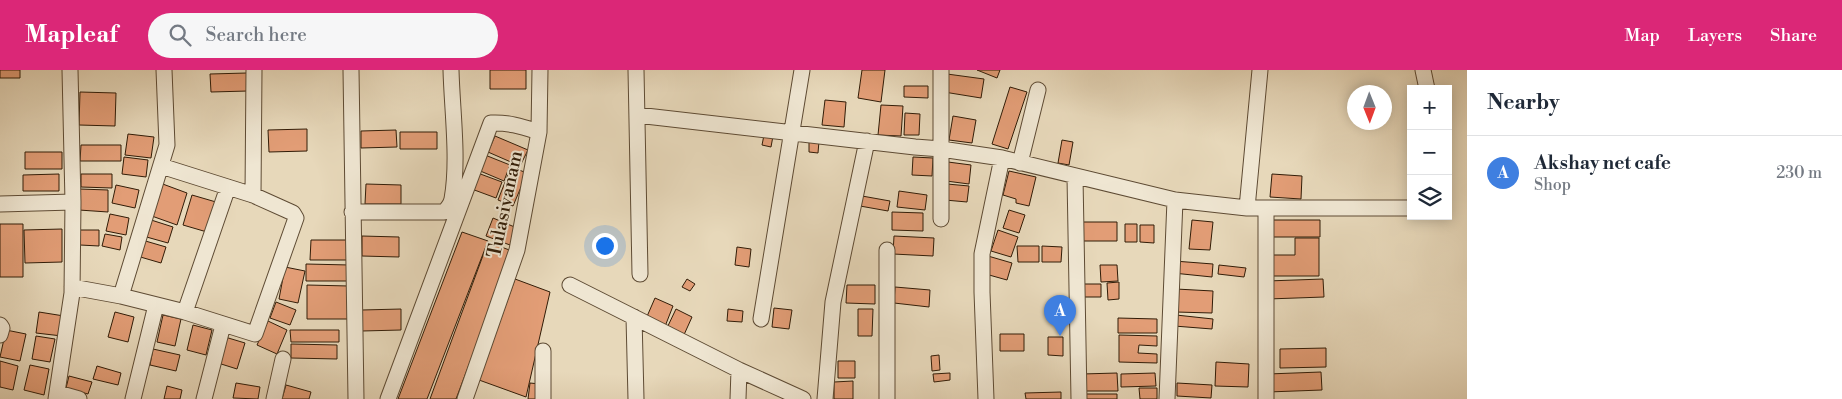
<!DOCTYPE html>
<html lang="en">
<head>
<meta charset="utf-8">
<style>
  :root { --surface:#fff; --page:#f6f6f7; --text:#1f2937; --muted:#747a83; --line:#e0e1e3; --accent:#db2777 }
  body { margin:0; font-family:"Libre Bodoni",serif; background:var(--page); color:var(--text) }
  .controls { position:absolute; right:15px; top:15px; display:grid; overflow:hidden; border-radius:0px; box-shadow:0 2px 12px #0003 }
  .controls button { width:45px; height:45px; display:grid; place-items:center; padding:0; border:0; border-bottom:1px solid var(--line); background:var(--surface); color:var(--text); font:25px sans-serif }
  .compass { position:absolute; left:1347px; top:15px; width:45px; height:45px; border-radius:50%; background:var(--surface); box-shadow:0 2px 12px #0003; rotate:179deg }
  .you { position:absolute; left:604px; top:175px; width:18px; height:18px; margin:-12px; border:4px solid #fff; border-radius:50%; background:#1a73e8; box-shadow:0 0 0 8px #1a73e833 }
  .badge { display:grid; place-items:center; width:32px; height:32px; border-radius:50%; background:var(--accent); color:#fff; font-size:16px; font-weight:700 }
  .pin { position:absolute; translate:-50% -41px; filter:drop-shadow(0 1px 2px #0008) }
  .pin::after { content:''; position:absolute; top:26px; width:18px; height:15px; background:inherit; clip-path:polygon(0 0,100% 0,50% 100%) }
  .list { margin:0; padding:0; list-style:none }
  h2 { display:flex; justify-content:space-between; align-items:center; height:65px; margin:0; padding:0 20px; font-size:21px }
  h2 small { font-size:16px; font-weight:400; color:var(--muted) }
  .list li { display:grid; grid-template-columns:32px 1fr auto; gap:15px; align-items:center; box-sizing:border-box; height:75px; padding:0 20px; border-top:1px solid var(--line) }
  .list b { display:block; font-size:19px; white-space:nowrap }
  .list p { margin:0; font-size:16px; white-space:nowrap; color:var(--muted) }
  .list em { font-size:16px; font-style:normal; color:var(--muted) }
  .icon { flex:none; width:28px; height:28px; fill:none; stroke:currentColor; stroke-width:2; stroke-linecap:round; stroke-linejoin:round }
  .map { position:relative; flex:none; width:1467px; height:329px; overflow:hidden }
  header { display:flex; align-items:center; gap:30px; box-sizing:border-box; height:70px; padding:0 25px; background:var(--accent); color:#fff }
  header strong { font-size:24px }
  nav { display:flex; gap:28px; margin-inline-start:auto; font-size:18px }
  .search { width:350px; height:45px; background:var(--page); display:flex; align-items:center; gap:12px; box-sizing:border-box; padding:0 18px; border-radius:28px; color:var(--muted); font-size:19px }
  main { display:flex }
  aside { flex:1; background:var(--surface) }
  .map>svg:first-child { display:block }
</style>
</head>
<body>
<header>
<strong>Mapleaf</strong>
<div class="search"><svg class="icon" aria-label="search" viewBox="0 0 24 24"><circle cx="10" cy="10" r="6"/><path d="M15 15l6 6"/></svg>Search here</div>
<nav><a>Map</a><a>Layers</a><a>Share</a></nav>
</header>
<main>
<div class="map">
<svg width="1467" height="329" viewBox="0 0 1467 329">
  <rect width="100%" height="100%" fill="#e7d8ba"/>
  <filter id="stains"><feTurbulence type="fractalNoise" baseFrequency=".004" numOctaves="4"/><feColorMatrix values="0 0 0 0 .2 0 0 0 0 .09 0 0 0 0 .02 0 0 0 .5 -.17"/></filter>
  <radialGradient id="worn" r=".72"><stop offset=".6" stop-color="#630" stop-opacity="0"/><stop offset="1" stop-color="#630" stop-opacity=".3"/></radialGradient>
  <!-- building -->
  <path fill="#e29d76" stroke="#311c07" d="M0,0H20V8H0Z
    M490,0H526V19H490Z
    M862,0H885L881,32L858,28Z
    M977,0H1000L997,8Z
    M247,3L248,21L211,22L210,4Z
    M947,4L984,9L981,28L944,22Z
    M904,16H928V28L904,27Z
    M1010,17L1027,22L1008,79L992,74Z
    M80,22L116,23L115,56L79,55Z
    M825,30L846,32L844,57L822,55Z
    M881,35L903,36L901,66L878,65Z
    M905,43L920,44L919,65H904Z
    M953,46L976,50L972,73L949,70Z
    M307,59V81L269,82L268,60Z
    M396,60L397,77L361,78V61Z
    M400,62H437V79H400Z
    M128,64L154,67L151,88L125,85Z
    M764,65L773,66L771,77L762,75Z
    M495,66L528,80L520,96L488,82Z
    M1062,70L1073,72L1069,95L1058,93Z
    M809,71H819L818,83L809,82Z
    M81,75H121V91H80Z
    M25,82H62V99H25Z
    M485,85L510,95L504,111L478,100Z
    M124,87L148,90L146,107L122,104Z
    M913,87L933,88L932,106L912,105Z
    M948,92L971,95L969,114L946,111Z
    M511,97L527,103L513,136L498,130Z
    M1009,101L1036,107L1029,136L1016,133V129L1003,125Z
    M475,102L502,112L496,128L469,118Z
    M59,104V121H23V105Z
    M81,104H112V118L81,117Z
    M1272,104L1302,106L1301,129L1270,127Z
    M160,113L187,123L177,155L149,145Z
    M366,114L401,115V134H365Z
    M947,114L969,116L967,132L945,130Z
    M116,115L139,120L135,138L112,133Z
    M80,119L108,120V142L79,140Z
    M899,121L927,125L925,140L897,137Z
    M192,125L216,132L207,162L183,155Z
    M862,126L890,131L888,141L860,136Z
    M1009,140L1025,145L1019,163L1003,158Z
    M892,142L923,143V161L892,160Z
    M110,144L129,148L126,165L106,161Z
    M493,148L517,158L510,175L486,166Z
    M148,149L173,157L168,173L143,166Z
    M1192,150L1213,152L1210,180L1189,179Z
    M1272,150H1320V167H1272Z
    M1080,152H1117V171H1080Z
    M0,154H23V207H0Z
    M1125,154H1137V172H1125Z
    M1140,155H1154V173L1140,172Z
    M62,159V192L25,193L24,160Z
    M80,160H99V176L80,175Z
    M998,160L1018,167L1011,187L991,181Z
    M462,162L488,171L427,329H398Z
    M105,164L122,167L120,180L102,176Z
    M362,166L399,167V187L362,186Z
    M894,166L934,168L933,186L893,184Z
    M1295,168H1319V206H1268L1269,185H1295Z
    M142,170L166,177L161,193L137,186Z
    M311,170H348V190H310Z
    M488,172L512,181L456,329H430Z
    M1017,176H1039V192H1018Z
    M1042,176L1062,177L1061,192H1042Z
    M737,177L751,179L749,197L735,195Z
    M988,186L1012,193L1007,210L982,203Z
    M1174,191L1213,194L1212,207L1173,203Z
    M306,194L350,195V211H306Z
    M1100,195H1117L1118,211L1101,212Z
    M1219,195L1246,198L1244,207L1218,204Z
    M285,197L305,201L298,233L279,229Z
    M515,209L550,222L526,327L479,310Z
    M687,209L695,214L690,221L682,217Z
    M1323,209L1324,227L1268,229L1267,211Z
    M1119,212V229L1108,230L1107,213Z
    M1081,214H1101V227H1081Z
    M307,215L349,216V249H307Z
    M847,215H875V234L846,233Z
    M895,217L930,220L929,237L894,233Z
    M1176,219L1213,221L1212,243L1176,242Z
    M655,228L673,236L664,259L645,251Z
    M276,232L296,240L290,255L270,248Z
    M774,238L792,240L789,259L772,257Z
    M401,239V260L362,261V240Z
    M676,239L692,247L683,267L666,260Z
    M728,239L743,241L742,252L727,251Z
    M858,239H873L872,266H858Z
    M39,242L64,246L62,266L36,263Z
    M115,242L134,247L128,272L108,267Z
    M163,245L181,249L175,276L157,272Z
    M1176,245L1213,249L1212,259L1174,256Z
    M1118,248L1157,249V263H1118Z
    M268,251L287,260L277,284L257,275Z
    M193,255L212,260L206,285L187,280Z
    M6,260L26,264L20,291L0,287Z
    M290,260H339V272H291Z
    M1000,264H1024V281H1000Z
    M1119,265L1157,266V276L1139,275L1138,283L1157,284V293L1119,292Z
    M36,266L55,269L50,292L32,289Z
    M225,267L245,273L237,299L218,293Z
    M1048,267H1063V286L1048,285Z
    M291,274L337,275V289L291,288Z
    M1326,278V297L1280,298V279Z
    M153,279L180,285L176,301L150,295Z
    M939,285L940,300L932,301L931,286Z
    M0,291L18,296L13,320L0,317Z
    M838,291H855V308H838Z
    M1216,292L1249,294L1248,317L1215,316Z
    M30,295L49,299L44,325L24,320Z
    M97,296L121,303L118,315L93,309Z
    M1321,302L1322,320L1268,322V304Z
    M950,303V310L934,312L933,304Z
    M1117,303L1118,321H1082V304Z
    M1155,303L1156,316L1121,317V304Z
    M69,306L92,312L88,324L66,318Z
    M853,311V329H834V312Z
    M236,313L260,317L258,329L233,328Z
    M530,313L540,314L539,329H528Z
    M1177,313L1212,315L1211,328L1177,326Z
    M286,315L311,322L309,329H282Z
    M167,316L182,320L180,329H164Z
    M1139,318H1157V329H1140Z
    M1061,322V329H1026L1025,323Z
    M1083,324H1117V329H1084Z"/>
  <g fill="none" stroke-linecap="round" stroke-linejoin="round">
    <!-- minor casing -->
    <g stroke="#5e4b34" stroke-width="17">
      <path id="minor" d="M351,0L356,329
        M636,0L640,204
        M941,0V149
        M1423,0L1427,19
        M637,45L915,77L941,79L1002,88L1175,130L1247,138H1411
        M1020,93L1038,20
        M1075,107L1079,329
        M253,125L254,0
        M0,134L73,132
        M1247,138L1260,0
        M352,142H444C448,138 451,134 452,129C459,90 452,40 451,0
        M570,215L739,300L803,329
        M72,217L121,226L167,75L164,0
        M121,226L185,242L255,264L296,148L293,143L253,125L161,96
        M185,242L228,117
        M634,247L636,329
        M761,249L802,0
        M0,255L2,258L0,265
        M543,281V329
        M58,323L79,329
        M56,329L72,223L73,132L70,0
        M133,329L156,235
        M204,329L223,255
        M274,329L283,289
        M388,329L491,53C508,52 523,57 539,62
        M465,329L517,180L539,62L540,0
        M738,329L739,300
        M825,329L833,232L867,71
        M887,329V180
        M986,329L982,222V184L1002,88
        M1167,329L1175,130
        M1266,329V138"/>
    </g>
    <!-- minor -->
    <use href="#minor" stroke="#efe6d2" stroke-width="15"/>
  </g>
  <g text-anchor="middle" stroke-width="4" stroke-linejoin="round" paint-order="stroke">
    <!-- street labels -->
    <g font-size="19" fill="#311c07" stroke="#efe6d2">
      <text transform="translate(504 134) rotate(-78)" y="7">Tulasivanam</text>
    </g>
  </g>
  <rect width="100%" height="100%" filter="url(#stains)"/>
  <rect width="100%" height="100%" fill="url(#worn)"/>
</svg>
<div class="controls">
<button>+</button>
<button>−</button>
<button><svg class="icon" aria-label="layers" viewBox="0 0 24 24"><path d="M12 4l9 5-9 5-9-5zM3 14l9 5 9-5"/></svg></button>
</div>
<svg class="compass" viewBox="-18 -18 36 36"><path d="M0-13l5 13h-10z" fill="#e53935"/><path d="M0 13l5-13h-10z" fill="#747a83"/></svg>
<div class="you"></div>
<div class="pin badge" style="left:1060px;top:266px;background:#3f7fe0">A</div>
</div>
<aside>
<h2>Nearby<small></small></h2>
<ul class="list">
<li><span class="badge" style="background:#3f7fe0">A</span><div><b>Akshay net cafe</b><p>Shop</p></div><em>230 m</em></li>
</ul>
</aside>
</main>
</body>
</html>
